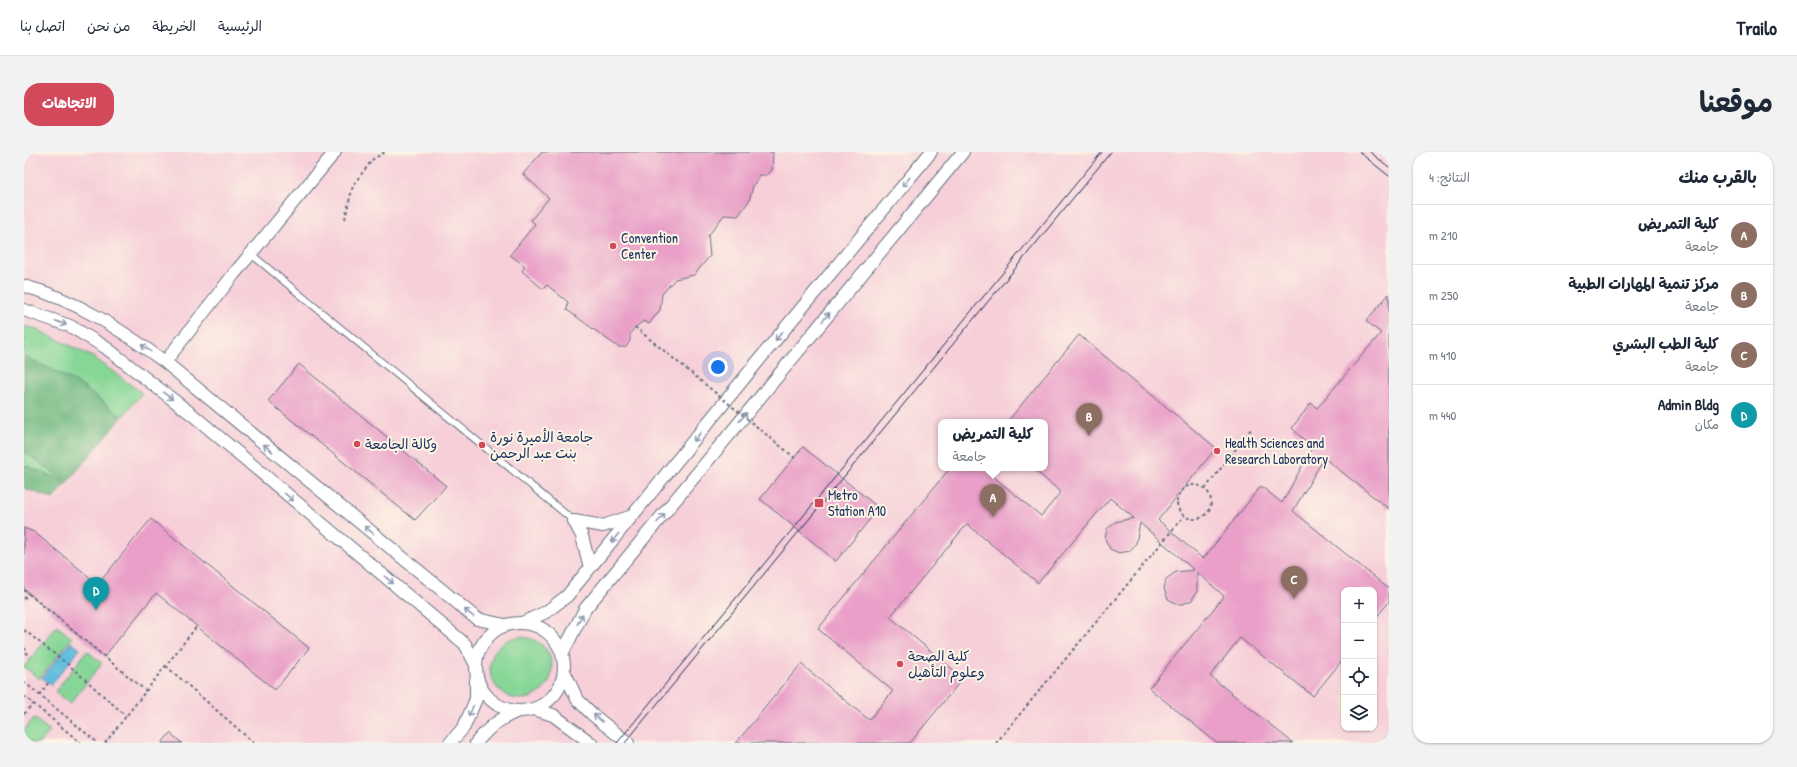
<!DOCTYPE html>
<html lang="ar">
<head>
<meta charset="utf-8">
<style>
  :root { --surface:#fff; --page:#f2f2f3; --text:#1f2937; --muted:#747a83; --line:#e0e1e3; --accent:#d1495b }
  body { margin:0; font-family:"Patrick Hand","Playpen Sans Arabic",sans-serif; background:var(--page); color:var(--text); direction:rtl }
  .controls { position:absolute; right:12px; bottom:12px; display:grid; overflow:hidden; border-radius:8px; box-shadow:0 1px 3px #0004 }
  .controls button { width:36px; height:36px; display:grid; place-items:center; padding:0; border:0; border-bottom:1px solid var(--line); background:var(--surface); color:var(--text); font:20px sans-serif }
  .you { position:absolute; left:694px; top:215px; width:14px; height:14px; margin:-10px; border:3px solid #fff; border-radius:50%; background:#1a73e8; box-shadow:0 0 0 6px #1a73e833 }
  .badge { display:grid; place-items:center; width:26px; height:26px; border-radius:50%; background:var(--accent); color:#fff; font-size:13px; font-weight:700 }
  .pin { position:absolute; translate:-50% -33px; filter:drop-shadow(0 1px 2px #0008) }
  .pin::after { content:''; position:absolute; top:21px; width:14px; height:12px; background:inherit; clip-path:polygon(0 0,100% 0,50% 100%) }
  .popup { position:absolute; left:914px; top:267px; width:110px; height:52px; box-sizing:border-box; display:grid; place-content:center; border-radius:8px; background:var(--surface); filter:drop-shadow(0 1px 3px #0005); font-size:13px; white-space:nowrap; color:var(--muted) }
  .popup b { font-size:15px; color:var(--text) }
  .popup::after { content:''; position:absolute; left:50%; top:100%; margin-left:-8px; border:8px solid transparent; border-top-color:var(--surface) }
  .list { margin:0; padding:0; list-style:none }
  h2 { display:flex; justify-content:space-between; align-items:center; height:52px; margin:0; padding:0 16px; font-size:17px }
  h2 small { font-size:13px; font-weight:400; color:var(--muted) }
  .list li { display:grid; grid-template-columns:26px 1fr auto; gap:12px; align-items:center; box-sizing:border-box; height:60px; padding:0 16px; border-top:1px solid var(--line) }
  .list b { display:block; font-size:15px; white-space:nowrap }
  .list p { margin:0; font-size:13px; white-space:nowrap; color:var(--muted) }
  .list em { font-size:13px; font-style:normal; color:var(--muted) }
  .icon { flex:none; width:22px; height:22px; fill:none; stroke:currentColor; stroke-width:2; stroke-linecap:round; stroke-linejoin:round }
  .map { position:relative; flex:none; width:1365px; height:591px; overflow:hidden; direction:ltr; border-radius:16px }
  header { display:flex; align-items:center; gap:24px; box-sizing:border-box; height:56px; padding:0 20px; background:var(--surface); border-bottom:1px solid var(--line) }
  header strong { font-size:19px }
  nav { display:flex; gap:22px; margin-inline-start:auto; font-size:14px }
  .intro { display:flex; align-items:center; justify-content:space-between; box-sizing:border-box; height:96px; padding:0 24px }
  h1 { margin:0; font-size:28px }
  .button { padding:10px 18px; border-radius:16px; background:var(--accent); color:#fff; font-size:14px; font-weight:700 }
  main { display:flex; gap:24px; padding:0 24px }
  aside { flex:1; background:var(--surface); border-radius:16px; box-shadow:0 1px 3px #0004 }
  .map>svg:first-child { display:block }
</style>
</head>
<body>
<header>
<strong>Trailo</strong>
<nav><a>الرئيسية</a><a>الخريطة</a><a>من نحن</a><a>اتصل بنا</a></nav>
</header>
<div class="intro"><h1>موقعنا</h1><a class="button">الاتجاهات</a></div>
<main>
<aside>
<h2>بالقرب منك<small>النتائج: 4</small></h2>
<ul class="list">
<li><span class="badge" style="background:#8d6e63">A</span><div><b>كلية التمريض</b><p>جامعة</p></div><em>210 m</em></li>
<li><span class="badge" style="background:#8d6e63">B</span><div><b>مركز تنمية المهارات الطبية</b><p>جامعة</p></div><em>250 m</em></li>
<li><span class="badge" style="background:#8d6e63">C</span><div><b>كلية الطب البشري</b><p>جامعة</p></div><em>410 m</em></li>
<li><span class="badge" style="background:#0f9aa8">D</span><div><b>Admin Bldg</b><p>مكان</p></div><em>440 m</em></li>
</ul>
</aside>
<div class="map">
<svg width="1365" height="591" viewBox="0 0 1365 591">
  <rect width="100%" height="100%" fill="#fcf5e5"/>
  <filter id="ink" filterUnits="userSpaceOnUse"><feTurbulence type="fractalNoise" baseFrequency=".025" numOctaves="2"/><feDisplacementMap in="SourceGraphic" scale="8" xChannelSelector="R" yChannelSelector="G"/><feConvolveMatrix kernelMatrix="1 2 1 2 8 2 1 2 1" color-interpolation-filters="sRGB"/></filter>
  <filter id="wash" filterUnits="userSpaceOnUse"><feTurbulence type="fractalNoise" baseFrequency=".012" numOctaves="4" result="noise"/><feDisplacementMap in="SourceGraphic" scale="16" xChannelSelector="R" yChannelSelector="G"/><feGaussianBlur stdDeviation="0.9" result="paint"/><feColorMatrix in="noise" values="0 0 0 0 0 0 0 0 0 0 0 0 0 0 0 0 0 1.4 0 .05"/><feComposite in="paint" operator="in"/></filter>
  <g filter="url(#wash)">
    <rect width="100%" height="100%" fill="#f4e4c7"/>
    <!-- built -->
    <path fill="#f6cfd9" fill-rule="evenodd" d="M0,0H1365V591H0ZM917,270H1021V316H917ZM1320,438H1350V576H1320Z"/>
    <!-- green -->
    <path fill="#86d696" stroke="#50827a" d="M0,174L12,177L69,205L118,241L98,265L54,231L0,204Z
      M0,299L43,331L0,313Z
      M33,474L48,486L15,527L0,515Z
      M466 516a31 31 0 1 1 62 0a31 31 0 1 1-62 0Z
      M63,499L78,511L46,552L31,540Z
      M10,566L26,579L16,591H0V578Z"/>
    <!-- forest -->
    <path fill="#6cb77f" stroke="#44736e" d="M0,204L54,231L98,265L29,347L0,336V313L42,330L0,299Z"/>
    <!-- water -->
    <path fill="#5fbede" stroke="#3d769e" d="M47,490L56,497L27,533L18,526Z"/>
    <g id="blocks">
      <!-- building -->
      <path fill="#e99fc8" d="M518,0H749L748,18L743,23H736L729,34L725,49L714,64L700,63L684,84L686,104L670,123L651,127L638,142L636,158L625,172L620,169L611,175L606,182V189L602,195H594L543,158L544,150L523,133L519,137L498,119L501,114L486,103L511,72L507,68L525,46L499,22Z
        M1365,142V357L1300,306L1269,359L1365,437V450L1350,468V438H1320V506L1289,544L1216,486L1186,524L1269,591H1193L1125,536L1200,444L1173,420V439L1168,448L1159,452H1153L1144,447L1140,437L1142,427L1152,420L1170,418L1116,371L1112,391L1106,399L1095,401L1086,397L1081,387L1083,377L1091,370L1110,366L1086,346L1014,431L943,372L866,465L939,526L886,591H712L777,512L845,568L869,539L794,477L926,316H959L1017,364L1037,340L1008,316H1021V270H983L1055,183L1192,296L1134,368L1179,407L1237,334L1258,351L1288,296L1268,276L1287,251L1293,256L1357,181L1342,169Z
        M275,212L422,334L391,368L244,249Z
        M779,295L855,356L812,409L736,347Z
        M127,367L285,496L251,538L132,441L80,505L0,437V376L10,380L74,432Z
        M146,581L158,591H138Z"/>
    </g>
  </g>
  <g filter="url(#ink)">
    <use href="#blocks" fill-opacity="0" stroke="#676e83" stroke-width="1"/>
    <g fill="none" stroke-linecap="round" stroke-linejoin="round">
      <!-- lane casing -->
      <g stroke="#676e83" stroke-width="8">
        <path id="lane" d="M227,102L550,369"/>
      </g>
      <!-- street casing -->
      <g stroke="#676e83" stroke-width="14">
        <path id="street" d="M0,134C53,148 97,178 141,210L453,467L481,473
          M0,158L46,174L81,195L170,264L441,492L452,513
          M141,210L210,122L311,0
          M566,416L558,384L550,369L579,374L608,364
          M498,471L522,460L543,444L739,203L907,0
          M452 515a44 44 0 1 1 88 0a44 44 0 1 1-88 0Z
          M538,502L561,457L939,0
          M540,519L553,547L569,563L604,591
          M510,557L529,563L567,591
          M426,591L440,575L452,547V527
          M452,591C465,575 475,567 494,559"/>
      </g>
      <!-- path -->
      <path stroke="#676e83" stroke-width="2" stroke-dasharray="3 3" stroke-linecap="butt" d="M321,67L329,33L349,7L361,0
        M1153 350a17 17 0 1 1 34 0a17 17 0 1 1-34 0Z
        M1181,337L1228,276
        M0,438L122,539
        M0,447L5,441
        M0,478L47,515L102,564
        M0,496L4,500L0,504
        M142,514L230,591
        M0,530L74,591
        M15,543L25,530
        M0,544L57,591
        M0,562L9,552
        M81,591L173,474
        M972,591L1160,364"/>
      <!-- lane -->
      <use href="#lane" stroke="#fff" stroke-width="6"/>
      <!-- street -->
      <use href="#street" stroke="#fff" stroke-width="12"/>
      <!-- tram -->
      <path stroke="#1b2f5e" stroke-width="1" d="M1335,0L1365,24
        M1346,0L1365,15
        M593,591L1078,0
        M601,591L1087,0
        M1357,591L1365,582"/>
      <!-- path-bridge -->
      <path stroke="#676e83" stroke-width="2" stroke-dasharray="3 3" stroke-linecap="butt" d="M611,175L771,306"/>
    </g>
    <!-- one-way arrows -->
    <defs><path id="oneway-shaft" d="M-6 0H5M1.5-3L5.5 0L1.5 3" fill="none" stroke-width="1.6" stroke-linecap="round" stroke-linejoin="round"/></defs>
    <g stroke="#8d97ae">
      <use href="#oneway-shaft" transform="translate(882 30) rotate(129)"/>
      <use href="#oneway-shaft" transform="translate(802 165) rotate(-50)"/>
      <use href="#oneway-shaft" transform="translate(37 171) rotate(21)"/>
      <use href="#oneway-shaft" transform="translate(755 184) rotate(131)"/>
      <use href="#oneway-shaft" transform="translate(122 196) rotate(-144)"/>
      <use href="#oneway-shaft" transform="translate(144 244) rotate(38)"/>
      <use href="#oneway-shaft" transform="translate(719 265) rotate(-50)"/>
      <use href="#oneway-shaft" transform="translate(673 285) rotate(128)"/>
      <use href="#oneway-shaft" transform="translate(244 296) rotate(-140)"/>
      <use href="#oneway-shaft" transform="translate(265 345) rotate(41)"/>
      <use href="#oneway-shaft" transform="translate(637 366) rotate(-50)"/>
      <use href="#oneway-shaft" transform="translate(345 378) rotate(-141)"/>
      <use href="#oneway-shaft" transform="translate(591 386) rotate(129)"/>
      <use href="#oneway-shaft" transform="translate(365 428) rotate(40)"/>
      <use href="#oneway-shaft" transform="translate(445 461) rotate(-141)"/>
      <use href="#oneway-shaft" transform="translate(556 467) rotate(-62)"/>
      <use href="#oneway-shaft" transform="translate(447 559) rotate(114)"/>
      <use href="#oneway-shaft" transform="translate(574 566) rotate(-140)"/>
    </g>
  </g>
  <!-- markers -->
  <g fill="#d1495b" stroke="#fcf5e5" stroke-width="1.5">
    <circle cx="589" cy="94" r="4"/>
    <circle cx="333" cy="292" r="4"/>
    <circle cx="458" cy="293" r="4"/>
    <circle cx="1193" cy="299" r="4"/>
    <rect x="790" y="346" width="10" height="10" rx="2"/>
    <circle cx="876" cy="512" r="4"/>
  </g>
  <g text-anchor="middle" stroke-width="4" stroke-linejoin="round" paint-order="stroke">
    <!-- poi labels -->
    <g font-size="14" fill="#1b2f5e" stroke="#fcf5e5" text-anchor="start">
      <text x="597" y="91">Convention<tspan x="597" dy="16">Center</tspan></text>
      <text x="466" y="290">جامعة الأميرة نورة<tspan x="466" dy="16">بنت عبد الرحمن</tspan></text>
      <text x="1201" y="296">Health Sciences and<tspan x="1201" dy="16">Research Laboratory</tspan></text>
      <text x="341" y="297">وكالة الجامعة</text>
      <text x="804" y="348">Metro<tspan x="804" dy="16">Station A10</tspan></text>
      <text x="884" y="509">كلية الصحة<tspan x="884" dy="16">وعلوم التأهيل</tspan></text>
    </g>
  </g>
</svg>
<div class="controls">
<button>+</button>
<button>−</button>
<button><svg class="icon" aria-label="locate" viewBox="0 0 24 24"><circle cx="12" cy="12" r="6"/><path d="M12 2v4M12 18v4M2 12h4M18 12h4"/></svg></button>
<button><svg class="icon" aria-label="layers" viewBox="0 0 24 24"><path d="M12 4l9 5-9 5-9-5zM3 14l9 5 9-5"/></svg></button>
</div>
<div class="you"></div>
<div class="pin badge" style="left:969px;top:365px;background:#8d6e63">A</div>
<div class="popup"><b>كلية التمريض</b>جامعة</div>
<div class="pin badge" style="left:1065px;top:284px;background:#8d6e63">B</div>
<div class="pin badge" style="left:1270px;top:447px;background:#8d6e63">C</div>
<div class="pin badge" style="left:72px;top:458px;background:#0f9aa8">D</div>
</div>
</main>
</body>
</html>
